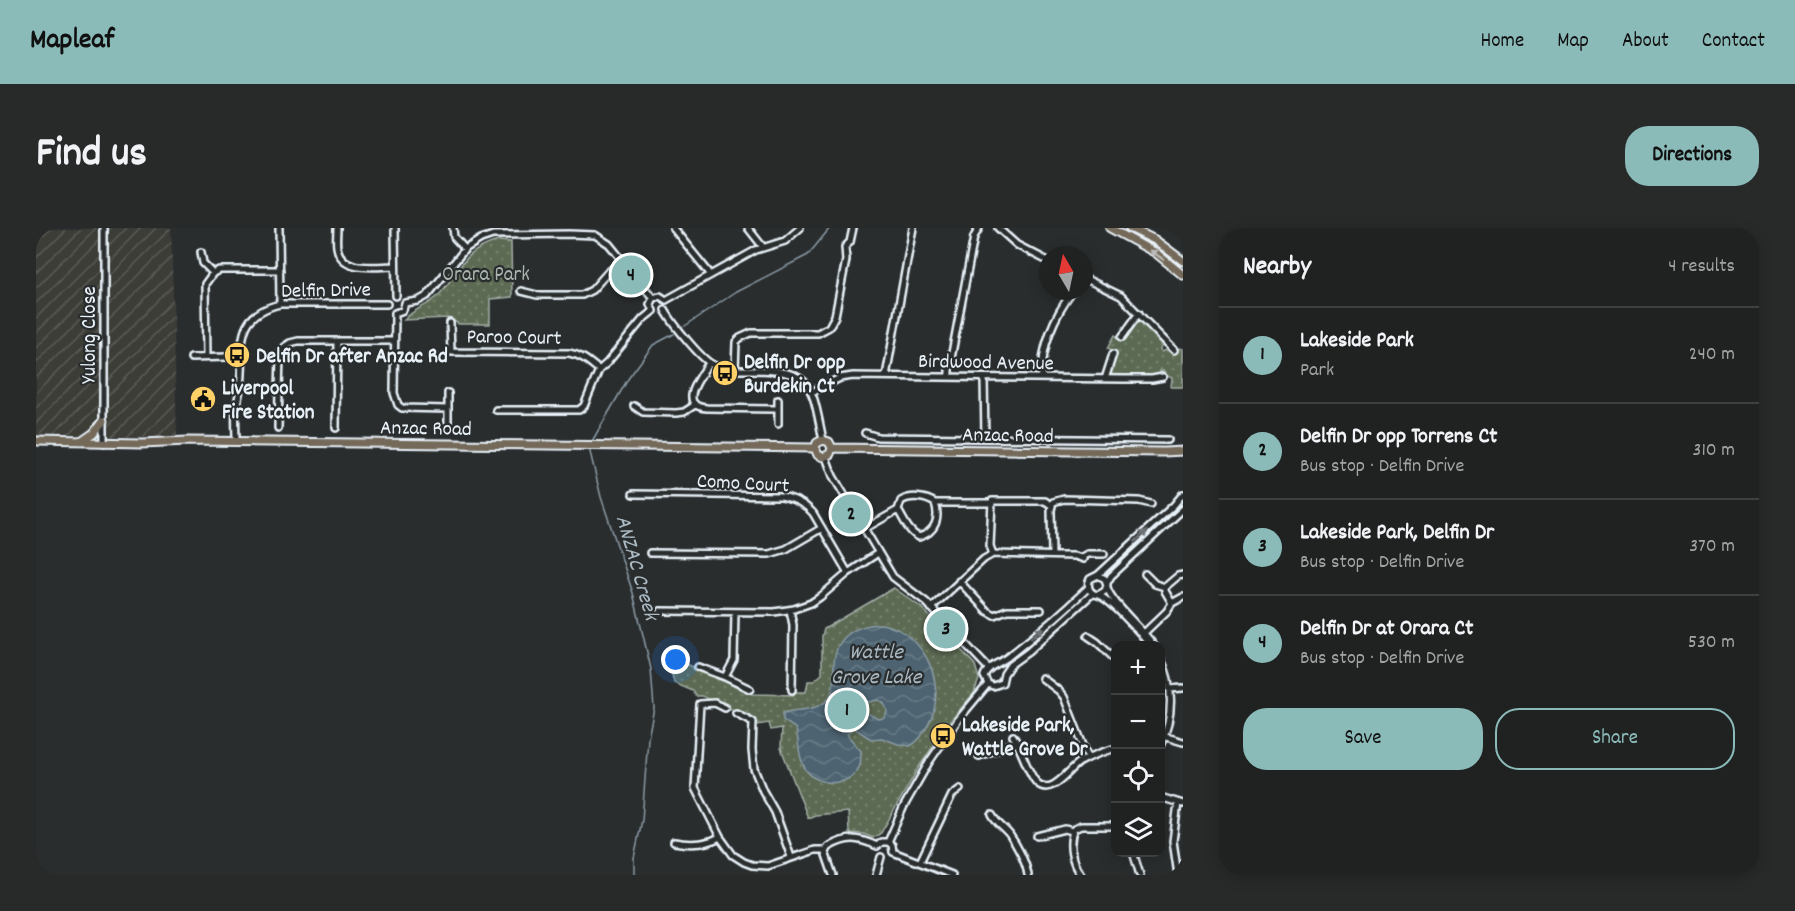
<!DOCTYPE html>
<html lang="en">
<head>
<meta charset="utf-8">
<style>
  :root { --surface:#202222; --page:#282a2a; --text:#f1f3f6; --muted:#a2a4a5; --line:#3d3f40; --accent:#8bbbb9 }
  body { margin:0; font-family:Dekko,sans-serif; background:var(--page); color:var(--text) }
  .controls { position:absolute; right:18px; bottom:18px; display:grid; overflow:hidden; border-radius:12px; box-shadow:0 3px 15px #0003 }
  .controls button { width:54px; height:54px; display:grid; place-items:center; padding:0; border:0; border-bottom:2px solid var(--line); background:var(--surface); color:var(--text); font:30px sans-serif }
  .compass { position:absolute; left:1003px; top:18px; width:54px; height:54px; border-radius:50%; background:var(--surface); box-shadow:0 3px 15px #0003; rotate:351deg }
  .you { position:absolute; left:640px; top:432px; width:21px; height:21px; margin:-15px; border:4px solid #fff; border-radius:50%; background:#1a73e8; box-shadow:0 0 0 9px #1a73e833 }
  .badge { display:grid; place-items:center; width:39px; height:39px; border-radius:50%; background:var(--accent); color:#111; font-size:20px; font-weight:700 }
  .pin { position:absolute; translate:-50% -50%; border:3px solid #fff; box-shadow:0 2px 6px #0006 }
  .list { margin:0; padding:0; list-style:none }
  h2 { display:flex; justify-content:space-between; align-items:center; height:78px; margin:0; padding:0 24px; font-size:26px }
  h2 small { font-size:20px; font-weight:400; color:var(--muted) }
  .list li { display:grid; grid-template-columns:39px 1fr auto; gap:18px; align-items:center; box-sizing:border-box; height:96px; padding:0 24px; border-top:2px solid var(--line) }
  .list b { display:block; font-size:22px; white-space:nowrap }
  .list p { margin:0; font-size:20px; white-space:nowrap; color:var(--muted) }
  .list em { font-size:20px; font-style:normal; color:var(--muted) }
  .actions { display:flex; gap:12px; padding:18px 24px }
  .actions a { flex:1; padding:14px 0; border:2px solid var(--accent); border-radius:24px; text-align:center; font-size:21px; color:var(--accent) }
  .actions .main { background:var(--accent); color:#111 }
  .icon { flex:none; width:33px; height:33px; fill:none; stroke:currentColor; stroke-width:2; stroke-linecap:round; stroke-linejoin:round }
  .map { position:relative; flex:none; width:1147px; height:647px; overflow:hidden; border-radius:24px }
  header { display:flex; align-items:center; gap:36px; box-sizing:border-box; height:84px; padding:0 30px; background:var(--accent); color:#111 }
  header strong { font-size:28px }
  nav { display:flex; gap:33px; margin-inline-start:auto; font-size:21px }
  .intro { display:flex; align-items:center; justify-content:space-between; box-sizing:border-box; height:144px; padding:0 36px }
  h1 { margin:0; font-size:42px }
  .button { padding:15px 27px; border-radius:24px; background:var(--accent); color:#111; font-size:21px; font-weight:700 }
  main { display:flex; gap:36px; padding:0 36px }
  aside { flex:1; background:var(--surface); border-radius:24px; box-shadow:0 3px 15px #0003 }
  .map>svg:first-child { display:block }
</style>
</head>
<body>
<header>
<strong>Mapleaf</strong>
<nav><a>Home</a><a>Map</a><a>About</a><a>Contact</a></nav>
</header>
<div class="intro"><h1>Find us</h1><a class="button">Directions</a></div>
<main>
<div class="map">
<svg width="1147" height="647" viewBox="0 0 1147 647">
  <defs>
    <pattern id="industrial-furrows" width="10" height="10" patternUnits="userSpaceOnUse" patternTransform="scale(1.5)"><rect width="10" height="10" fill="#3e3d39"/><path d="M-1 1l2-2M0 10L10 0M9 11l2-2" fill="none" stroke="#5a5a56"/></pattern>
    <pattern id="park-dots" width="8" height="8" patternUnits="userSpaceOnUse" patternTransform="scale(1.5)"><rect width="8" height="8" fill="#5d6b53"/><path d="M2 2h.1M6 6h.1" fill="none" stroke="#74816c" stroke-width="1.8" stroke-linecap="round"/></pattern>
    <pattern id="water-waves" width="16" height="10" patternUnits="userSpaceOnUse" patternTransform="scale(1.5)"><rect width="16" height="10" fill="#4d6471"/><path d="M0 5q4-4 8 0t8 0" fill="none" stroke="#677b86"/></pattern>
  </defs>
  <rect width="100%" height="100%" fill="#2a2d2e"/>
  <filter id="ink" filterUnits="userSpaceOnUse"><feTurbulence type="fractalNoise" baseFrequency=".0167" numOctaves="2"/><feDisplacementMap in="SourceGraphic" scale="12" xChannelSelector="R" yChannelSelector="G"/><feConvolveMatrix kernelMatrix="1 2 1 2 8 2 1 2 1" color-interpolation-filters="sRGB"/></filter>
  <g filter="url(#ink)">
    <!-- industrial -->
    <path fill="url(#industrial-furrows)" d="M0,0H135L141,209L0,208Z"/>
    <!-- park -->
    <path fill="url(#park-dots)" stroke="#a2aea6" stroke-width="1.5" d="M462,13L475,14L476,69L454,71V96H423L412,90L368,92C379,79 390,80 402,68C425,43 424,24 462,13Z
      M1105,92L1128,113L1127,118L1124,121L1126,124L1132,121L1139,124L1144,120L1147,121V159H1135L1136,150L1129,147L1128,143H1124V146L1120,149H1080L1076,147L1074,141L1080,124L1072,120L1079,107L1087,112L1101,94Z
      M858,360L886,380L939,437L943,451L938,465L915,492L883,539L845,605L837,610L828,606L813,605L812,584L779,587L772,590L745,520L746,500L735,502L733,495L721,497L715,489L710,487C699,482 674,473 667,468H660L657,463L638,455L631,427L716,466L758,467L759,464H770L772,453H778L786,446V408L788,401Z"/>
    <!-- water -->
    <path fill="url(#water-waves)" stroke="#8b9ca7" stroke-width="1.5" fill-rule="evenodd" d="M846,396C890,404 913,460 892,497C887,505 883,514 874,518L862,516L846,510L835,511L818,500L812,505V508L825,523C825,527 825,532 824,537C816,559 783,560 770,542C762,530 763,514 760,501L747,492V485C762,480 779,484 791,472C800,462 797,448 798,436C799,408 821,396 846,396ZM841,472C847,472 851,479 851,485L848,490L842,491L833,486L827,488C823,485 822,480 825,476Z"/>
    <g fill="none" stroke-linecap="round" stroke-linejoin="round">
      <!-- stream -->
      <path stroke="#8b9ca7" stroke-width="1.5" d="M649,98L700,64L772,27L794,0
        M555,215L592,151L617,117L638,106
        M554,220V224L565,269L597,365L615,441L618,480L612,510L606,592L598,630V647"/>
      <!-- minor casing -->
      <g stroke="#e8f1f8" stroke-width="10">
        <path id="minor" d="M243,0L244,76
          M301,0C301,6 300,13 301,19C305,45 340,38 358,38
          M359,0L360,68
          M417,0L418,9L429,21
          M637,0L675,47
          M712,0L727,19
          M962,0L981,17L1012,33
          M165,24L167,35L177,45
          M1048,50L1085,68L1138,122
          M485,63L501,67H546L556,62L572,44L587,33
          M630,72L720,22L749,13L764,0
          M369,75L382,73L391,68L429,21L445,11L457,7L533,6L559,7L573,16L617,70
          M629,82C637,96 664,130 677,137C689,143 701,142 713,142C778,142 775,155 787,212
          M617,83L614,76L617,70L624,68L630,72
          M359,85L358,165L362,177L366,180L412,181
          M359,85L367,82L369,75
          M414,95L415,124L533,125C546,127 553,134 563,142
          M1086,109L1103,85
          M170,129L169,56L177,45L183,42H244
          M155,130L191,129
          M673,135C665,148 640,178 671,180L741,181
          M699,142L700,114L704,110L715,105H782L793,99L799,88L810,32L809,19L814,14L817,0
          M850,148L877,0
          M913,149V141L938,9L943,0
          M948,150L949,210
          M1006,150C1005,119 1018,88 1037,63
          M1069,151L1077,126
          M776,164L804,150L817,148L1087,151H1116L1127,149
          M598,178L607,184L640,185L648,184L659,177
          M460,182H543L548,178L563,142L571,135L607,91L617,83
          M412,195V165
          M742,196V172
          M242,200L244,128V123L248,119L254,115L262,113H358
          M300,200L301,113
          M829,205L842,209L1132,212
          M200,214C200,203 199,192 200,181C201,173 204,166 204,158C209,120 195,88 244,76H351
          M68,215V0
          M790,229L797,248L857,349L890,374L952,440
          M597,266L745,268C758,271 768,275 777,285L812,345
          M899,275H956
          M828,301L862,282L865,273C875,267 890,269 899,275C904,290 900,304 883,309C873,305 868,292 862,282
          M614,325L733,326L750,321L786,300
          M957,326L954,318L956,273H1009L1015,277
          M1016,327L1015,282L1017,274L1028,271L1103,273L1115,276
          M1044,330L1051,326H1068
          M1109,346L1119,356L1129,359
          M1062,347L1069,351L1071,357L1069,363L1062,367C1054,366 1050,359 1054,351L1062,347L1138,277L1147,266
          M923,353L951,383L958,387L971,382H1005
          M1071,355L1075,348L1147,281
          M1071,359C1075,375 1107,401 1118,418
          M1062,367C1074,371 1106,406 1114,418
          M1136,375L1129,363V359L1142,348L1147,347
          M895,380L948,331L957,326L1038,328L1047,331
          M754,382L757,397L756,462
          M624,383L738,384L758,381L775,375L784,369L812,345L842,325
          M1107,406L1131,383L1136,375L1147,369
          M1052,408L1061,414L1080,432
          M1124,429C1138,457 1138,489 1124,518
          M662,439L689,449L714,461
          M689,449L698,432L699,384
          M1006,450L1023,463L1028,469L1052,530
          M952,456L948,448C951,438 965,435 973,428C1000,407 1027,384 1052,360
          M952,456L957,458L966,455L968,446L974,437L992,424L1056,366
          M1133,461L1147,460
          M689,480L679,475L664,476L659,560L684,609L697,627L708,634L716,637L732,638L779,622H790
          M700,485L717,494L716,522L718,541L727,563L739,584L755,629
          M977,508C985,520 992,546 1001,555C1016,569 1033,541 1044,534C1055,528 1068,523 1080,520
          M1127,508L1147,514
          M943,528L981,514
          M1124,569L1147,576
          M1142,575L1137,613L1142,647
          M956,587C961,596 967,599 973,606C981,617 990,634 992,647
          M1001,608L1029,601L1036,603
          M638,614C654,617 669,617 684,609
          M852,614L868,578L893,534L922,492L952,456
          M841,618L846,614H852L856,617L857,624
          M857,624L916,647
          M1097,624L1104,647
          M884,634L916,567L924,561
          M797,647L789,624L792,619C812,608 821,609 841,618
          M840,647L845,629
          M1045,647C1035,636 1032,614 1038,601L1045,598H1080"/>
      </g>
      <!-- major casing -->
      <g stroke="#e8f1f8" stroke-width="11">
        <path id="major" d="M1074,0L1120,25L1147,47
          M1094,0L1119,12L1147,33
          M0,213L106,215L152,213L779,220
          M45,214L58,205L68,192
          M779,220L782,227L787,229L794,226L796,220
          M779,220L781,215L787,212L793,214L796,220
          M796,220L1128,224L1147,223"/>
      </g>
      <!-- minor -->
      <use href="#minor" stroke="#2a2d2e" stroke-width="5"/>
      <!-- major -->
      <use href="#major" stroke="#746a5a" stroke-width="7"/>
    </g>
    <!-- one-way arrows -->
    <defs><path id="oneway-solid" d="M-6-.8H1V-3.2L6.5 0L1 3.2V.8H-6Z" transform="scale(1.5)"/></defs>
    <use fill="#babbb9" href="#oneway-solid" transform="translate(1121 27) rotate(-145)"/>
    <g fill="#6c7275">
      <use href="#oneway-solid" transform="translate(1105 308) rotate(-43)"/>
      <use href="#oneway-solid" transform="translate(1001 405) rotate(-41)"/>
    </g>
  </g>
  <!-- icons -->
  <defs>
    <g id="bus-disc" transform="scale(1.35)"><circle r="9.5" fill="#ffd166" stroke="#2a2d2e"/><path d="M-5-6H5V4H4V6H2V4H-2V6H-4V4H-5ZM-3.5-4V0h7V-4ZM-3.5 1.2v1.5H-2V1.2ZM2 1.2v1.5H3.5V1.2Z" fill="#111"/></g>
    <g id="civic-disc" transform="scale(1.35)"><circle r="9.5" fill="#ffd166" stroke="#2a2d2e"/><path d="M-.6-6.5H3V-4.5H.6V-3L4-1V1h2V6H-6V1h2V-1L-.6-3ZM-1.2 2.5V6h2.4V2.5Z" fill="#111"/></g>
  </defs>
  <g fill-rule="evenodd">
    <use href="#bus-disc" x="201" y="127"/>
    <use href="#bus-disc" x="689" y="145"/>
    <use href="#civic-disc" x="167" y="171"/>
    <use href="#bus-disc" x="907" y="508"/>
  </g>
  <g text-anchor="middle" stroke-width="4.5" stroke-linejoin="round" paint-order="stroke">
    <!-- park labels -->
    <g font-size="21" fill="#a9b5ae" stroke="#2a2d2e">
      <text x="450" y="52">Orara Park</text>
    </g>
    <!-- street labels -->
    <g font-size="21" fill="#e8f1f8" stroke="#2a2d2e">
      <text transform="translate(290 61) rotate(-1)" y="7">Delfin Drive</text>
      <text transform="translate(52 107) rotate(-90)" y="7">Yulong Close</text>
      <text transform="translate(478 108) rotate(1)" y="7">Paroo Court</text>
      <text transform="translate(950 133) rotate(1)" y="7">Birdwood Avenue</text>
      <text transform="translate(390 199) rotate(1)" y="7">Anzac Road</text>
      <text transform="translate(972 206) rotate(1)" y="7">Anzac Road</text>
      <text transform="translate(707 254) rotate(3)" y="7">Como Court</text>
    </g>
    <!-- poi labels -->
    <g font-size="21" font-weight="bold" fill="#e8f1f8" stroke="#2a2d2e" text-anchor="start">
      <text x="220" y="134">Delfin Dr after Anzac Rd</text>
      <text x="708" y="140">Delfin Dr opp<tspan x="708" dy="24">Burdekin Ct</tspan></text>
      <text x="186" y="166">Liverpool<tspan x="186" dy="24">Fire Station</tspan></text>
      <text x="926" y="503">Lakeside Park,<tspan x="926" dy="24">Wattle Grove Dr</tspan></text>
    </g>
    <!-- water labels -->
    <g font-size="22" font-style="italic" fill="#aab9c2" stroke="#2a2d2e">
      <text transform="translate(603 339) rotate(74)" y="8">ANZAC Creek</text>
      <text x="840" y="430">Wattle<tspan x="840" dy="25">Grove Lake</tspan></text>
    </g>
  </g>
</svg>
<div class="controls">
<button>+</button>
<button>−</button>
<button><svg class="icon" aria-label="locate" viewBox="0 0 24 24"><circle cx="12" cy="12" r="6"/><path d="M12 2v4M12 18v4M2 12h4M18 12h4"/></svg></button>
<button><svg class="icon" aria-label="layers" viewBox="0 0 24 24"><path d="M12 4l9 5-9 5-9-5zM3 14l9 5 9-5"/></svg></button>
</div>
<svg class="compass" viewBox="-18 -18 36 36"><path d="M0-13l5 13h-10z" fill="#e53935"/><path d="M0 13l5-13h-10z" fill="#a2a4a5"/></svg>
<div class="you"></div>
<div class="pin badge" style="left:811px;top:482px">1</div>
<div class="pin badge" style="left:815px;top:286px">2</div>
<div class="pin badge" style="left:910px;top:401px">3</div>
<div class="pin badge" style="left:595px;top:47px">4</div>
</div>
<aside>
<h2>Nearby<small>4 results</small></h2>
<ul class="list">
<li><span class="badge">1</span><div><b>Lakeside Park</b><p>Park</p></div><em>240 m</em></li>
<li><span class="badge">2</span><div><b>Delfin Dr opp Torrens Ct</b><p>Bus stop · Delfin Drive</p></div><em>310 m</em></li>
<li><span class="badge">3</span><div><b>Lakeside Park, Delfin Dr</b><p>Bus stop · Delfin Drive</p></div><em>370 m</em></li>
<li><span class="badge">4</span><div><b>Delfin Dr at Orara Ct</b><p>Bus stop · Delfin Drive</p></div><em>530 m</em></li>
</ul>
<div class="actions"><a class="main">Save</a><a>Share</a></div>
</aside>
</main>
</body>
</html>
